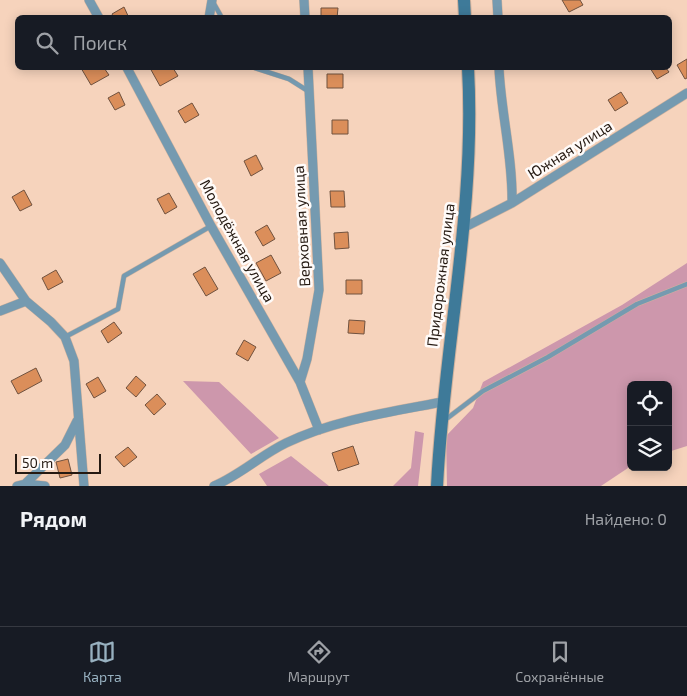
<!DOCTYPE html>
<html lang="ru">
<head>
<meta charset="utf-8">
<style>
  :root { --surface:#171b24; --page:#20242c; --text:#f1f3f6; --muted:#9ea1a6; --line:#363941; --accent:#98b1c0 }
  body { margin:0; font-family:"Exo 2",sans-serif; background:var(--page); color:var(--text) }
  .controls { position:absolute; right:15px; bottom:15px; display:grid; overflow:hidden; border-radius:8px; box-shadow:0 2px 12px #0003 }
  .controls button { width:45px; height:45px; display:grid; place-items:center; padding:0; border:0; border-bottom:1px solid var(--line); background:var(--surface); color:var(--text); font:25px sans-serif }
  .scale { position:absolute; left:15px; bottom:12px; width:86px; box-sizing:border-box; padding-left:5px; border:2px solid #251911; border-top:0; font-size:14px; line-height:18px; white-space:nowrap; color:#251911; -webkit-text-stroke:4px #fffbf9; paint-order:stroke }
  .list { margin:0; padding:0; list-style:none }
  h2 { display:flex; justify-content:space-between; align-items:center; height:65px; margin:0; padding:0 20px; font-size:21px }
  h2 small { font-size:16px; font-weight:400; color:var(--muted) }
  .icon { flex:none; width:28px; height:28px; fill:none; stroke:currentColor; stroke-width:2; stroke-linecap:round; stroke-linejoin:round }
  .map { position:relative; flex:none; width:687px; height:486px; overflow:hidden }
  .search { position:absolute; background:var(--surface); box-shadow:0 2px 12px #0003; left:15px; right:15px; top:15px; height:55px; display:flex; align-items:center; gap:12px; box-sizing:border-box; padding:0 18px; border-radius:8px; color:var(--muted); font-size:19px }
  .sheet { height:140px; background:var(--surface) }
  nav { display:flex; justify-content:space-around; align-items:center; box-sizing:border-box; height:70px; border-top:1px solid var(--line); background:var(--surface); font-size:14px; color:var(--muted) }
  nav a { display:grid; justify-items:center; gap:2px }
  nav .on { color:var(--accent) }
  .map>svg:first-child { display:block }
</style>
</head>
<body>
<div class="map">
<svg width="687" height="486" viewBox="0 0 687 486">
  <rect width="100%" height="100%" fill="#f6d3bc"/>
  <!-- green -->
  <path fill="#cd97ac" d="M687,263V446L668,452V385H631V466L601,486H447L446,436L473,408L483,382L622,305Z
    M183,381L219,382L279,438L251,454Z
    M415,431L424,433L418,486H393L411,468Z
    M291,456L329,486H267L259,474Z"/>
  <!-- building -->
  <path fill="#db8e5a" stroke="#70523f" d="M562,0H580L583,5L569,12Z
    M124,7L129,18H114L112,14Z
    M321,8H338L337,18H321Z
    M687,59V78L685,79L677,65Z
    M81,68H104L109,75L91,85Z
    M150,68H173L178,76L160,86Z
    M650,68H666L669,72L657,79Z
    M327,74H343V88H327Z
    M119,92L125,105L115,110L108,98Z
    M621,92L628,103L615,111L608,100Z
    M192,103L199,115L185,123L178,111Z
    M332,120H348V134H332Z
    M256,155L263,169L251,176L244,161Z
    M24,190L32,205L20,211L12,197Z
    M330,191H344L345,207H331Z
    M169,193L177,207L165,214L157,199Z
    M267,225L275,239L263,246L255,232Z
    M348,232L349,248L335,249L334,233Z
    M271,255L281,273L266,281L256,263Z
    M205,267L218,289L206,296L193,274Z
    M56,270L63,282L48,290L42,278Z
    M346,280H362V294H346Z
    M349,320L365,321L364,334L348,333Z
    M114,322L122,333L108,343L101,331Z
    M244,340L256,347L248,361L236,354Z
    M36,368L42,381L18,394L11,381Z
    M136,376L146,385L136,397L126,388Z
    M98,377L106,391L94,398L86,384Z
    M157,394L166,404L154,415L145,405Z
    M353,446L359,464L338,471L332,453Z
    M128,447L137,457L124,467L115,457Z
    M68,459L72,475L60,478L56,462Z"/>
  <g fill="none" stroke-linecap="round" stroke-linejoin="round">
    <!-- lane casing -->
    <g stroke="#d0b29d" stroke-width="5.5">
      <path id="lane" d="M213,2L222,18
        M255,68L289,79L308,91
        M65,337L118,309L124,276L211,226
        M445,420L483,391L548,357L637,304L687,284"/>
    </g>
    <!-- street casing -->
    <g stroke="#d0b29d" stroke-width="10">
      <path id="street" d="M89,0L99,18
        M304,0L305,18
        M497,0L498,18
        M209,18L212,0
        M127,68L211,226L300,382L319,430
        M499,68C501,113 513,158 512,203
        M465,227L512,203L687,93
        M0,263L26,301L51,322L65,337L74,361L84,486
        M0,311L26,301
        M300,382L307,359L319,290L308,68
        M25,484L65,445L77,421
        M17,486L25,484L45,486
        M214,486C240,475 261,455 286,443C334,420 390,412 442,402"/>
    </g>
    <!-- secondary casing -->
    <g stroke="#d0b29d" stroke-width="14">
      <path id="secondary" d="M464,0L465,18
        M437,486C444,345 476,209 468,68"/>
    </g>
    <!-- lane -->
    <use href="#lane" stroke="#759ab0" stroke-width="4.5"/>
    <!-- street -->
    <use href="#street" stroke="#759ab0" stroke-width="9"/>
    <!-- secondary -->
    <use href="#secondary" stroke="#3e7a99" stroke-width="12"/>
  </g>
  <g text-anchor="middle" stroke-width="5" stroke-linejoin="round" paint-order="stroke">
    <!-- street labels -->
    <g font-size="15" fill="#251911" stroke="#fffbf9">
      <text transform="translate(570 150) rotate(-32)" y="5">Южная улица</text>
      <text transform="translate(302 226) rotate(-93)" y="5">Верховная улица</text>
      <text transform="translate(237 241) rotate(61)" y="5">Молодёжная улица</text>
      <text transform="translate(441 275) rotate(-83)" y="5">Придорожная улица</text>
    </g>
  </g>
</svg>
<div class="controls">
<button><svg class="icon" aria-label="locate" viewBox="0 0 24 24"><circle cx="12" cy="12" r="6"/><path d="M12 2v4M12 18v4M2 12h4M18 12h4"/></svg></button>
<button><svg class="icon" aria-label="layers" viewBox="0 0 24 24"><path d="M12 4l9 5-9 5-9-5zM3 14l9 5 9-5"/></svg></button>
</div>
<div class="scale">50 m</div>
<div class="search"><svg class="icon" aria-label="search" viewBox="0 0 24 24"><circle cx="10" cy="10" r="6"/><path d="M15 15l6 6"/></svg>Поиск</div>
</div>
<section class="sheet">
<h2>Рядом<small>Найдено: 0</small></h2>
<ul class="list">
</ul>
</section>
<nav>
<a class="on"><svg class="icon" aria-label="map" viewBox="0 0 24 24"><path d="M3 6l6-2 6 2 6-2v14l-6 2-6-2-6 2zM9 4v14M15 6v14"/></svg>Карта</a>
<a><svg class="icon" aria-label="directions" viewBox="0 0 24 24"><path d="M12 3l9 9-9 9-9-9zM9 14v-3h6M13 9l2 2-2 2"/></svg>Маршрут</a>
<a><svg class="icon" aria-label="saved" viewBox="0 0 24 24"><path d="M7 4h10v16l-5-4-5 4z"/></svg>Сохранённые</a>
</nav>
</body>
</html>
